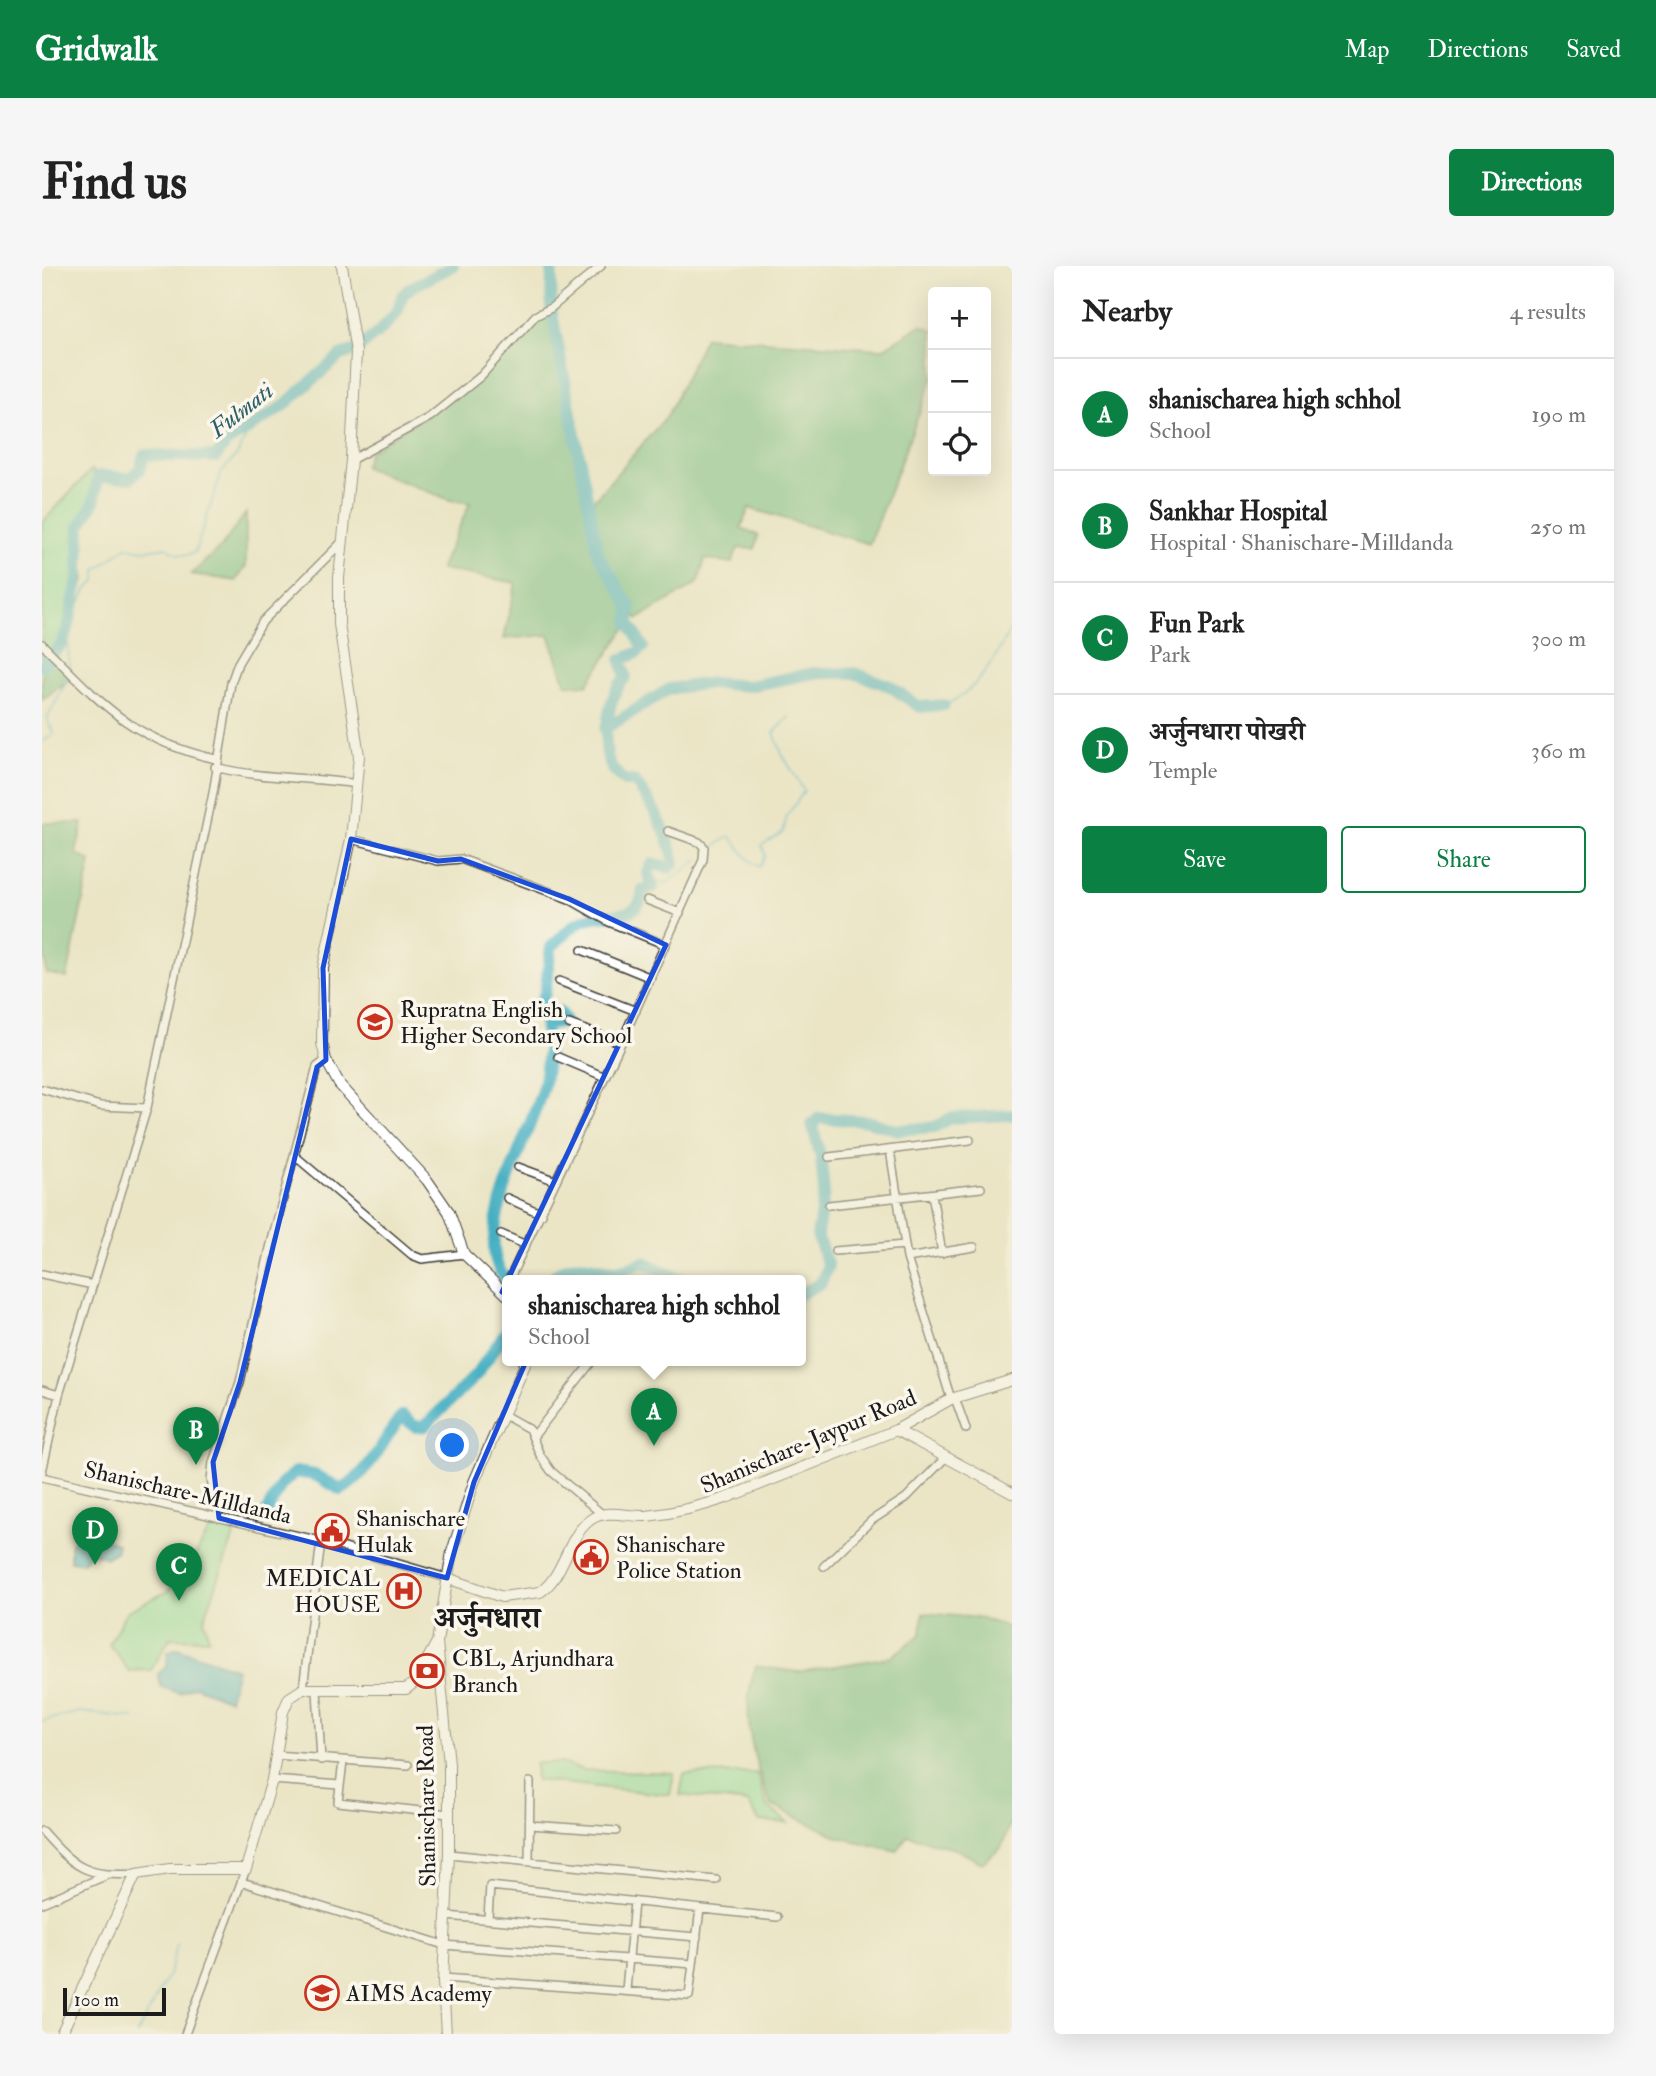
<!DOCTYPE html>
<html lang="en">
<head>
<meta charset="utf-8">
<style>
  :root { --surface:#fff; --page:#f6f6f6; --text:#222; --muted:#767676; --line:#e0e0e0; --accent:#0b8043 }
  body { margin:0; font-family:"IM FELL Double Pica","Noto Serif Devanagari",serif; background:var(--page); color:var(--text) }
  .controls { position:absolute; right:21px; top:21px; display:grid; overflow:hidden; border-radius:7px; box-shadow:0 7px 28px #0002 }
  .controls button { width:63px; height:63px; display:grid; place-items:center; padding:0; border:0; border-bottom:2px solid var(--line); background:var(--surface); color:var(--text); font:35px sans-serif }
  .scale { position:absolute; left:21px; bottom:18px; width:103px; box-sizing:border-box; padding-left:7px; border:4px solid #1c1c1c; border-top:0; font-size:19px; line-height:24px; white-space:nowrap; color:#1c1c1c; -webkit-text-stroke:5px #fbf7ec; paint-order:stroke }
  .you { position:absolute; left:411px; top:1180px; width:24px; height:24px; margin:-18px; border:5px solid #fff; border-radius:50%; background:#1a73e8; box-shadow:0 0 0 10px #1a73e833 }
  .badge { display:grid; place-items:center; width:46px; height:46px; border-radius:50%; background:var(--accent); color:#fff; font-size:23px; font-weight:700 }
  .pin { position:absolute; translate:-50% -58px; filter:drop-shadow(0 2px 4px #0008) }
  .pin::after { content:''; position:absolute; top:37px; width:24px; height:21px; background:inherit; clip-path:polygon(0 0,100% 0,50% 100%) }
  .popup { position:absolute; left:460px; top:1009px; width:304px; height:91px; box-sizing:border-box; display:grid; place-content:center; border-radius:7px; background:var(--surface); filter:drop-shadow(0 2px 5px #0005); font-size:23px; white-space:nowrap; color:var(--muted) }
  .popup b { font-size:26px; color:var(--text) }
  .popup::after { content:''; position:absolute; left:50%; top:100%; margin-left:-14px; border:14px solid transparent; border-top-color:var(--surface) }
  .list { margin:0; padding:0; list-style:none }
  h2 { display:flex; justify-content:space-between; align-items:center; height:91px; margin:0; padding:0 28px; font-size:30px }
  h2 small { font-size:23px; font-weight:400; color:var(--muted) }
  .list li { display:grid; grid-template-columns:46px 1fr auto; gap:21px; align-items:center; box-sizing:border-box; height:112px; padding:0 28px; border-top:2px solid var(--line) }
  .list b { display:block; font-size:26px; white-space:nowrap }
  .list p { margin:0; font-size:23px; white-space:nowrap; color:var(--muted) }
  .list em { font-size:23px; font-style:normal; color:var(--muted) }
  .actions { display:flex; gap:14px; padding:21px 28px }
  .actions a { flex:1; padding:16px 0; border:2px solid var(--accent); border-radius:7px; text-align:center; font-size:24px; color:var(--accent) }
  .actions .main { background:var(--accent); color:#fff }
  .icon { flex:none; width:38px; height:38px; fill:none; stroke:currentColor; stroke-width:2; stroke-linecap:round; stroke-linejoin:round }
  .map { position:relative; flex:none; width:970px; height:1768px; overflow:hidden; border-radius:7px }
  header { display:flex; align-items:center; gap:42px; box-sizing:border-box; height:98px; padding:0 35px; background:var(--accent); color:#fff }
  header strong { font-size:33px }
  nav { display:flex; gap:38px; margin-inline-start:auto; font-size:24px }
  .intro { display:flex; align-items:center; justify-content:space-between; box-sizing:border-box; height:168px; padding:0 42px }
  h1 { margin:0; font-size:49px }
  .button { padding:18px 32px; border-radius:7px; background:var(--accent); color:#fff; font-size:24px; font-weight:700 }
  main { display:flex; gap:42px; padding:0 42px }
  aside { flex:1; background:var(--surface); border-radius:7px; box-shadow:0 7px 28px #0002 }
  .map>svg:first-child { display:block }
</style>
</head>
<body>
<header>
<strong>Gridwalk</strong>
<nav><a>Map</a><a>Directions</a><a>Saved</a></nav>
</header>
<div class="intro"><h1>Find us</h1><a class="button">Directions</a></div>
<main>
<div class="map">
<svg width="970" height="1768" viewBox="0 0 970 1768">
  <rect width="100%" height="100%" fill="#fbf7ec"/>
  <filter id="ink" filterUnits="userSpaceOnUse"><feTurbulence type="fractalNoise" baseFrequency=".0143" numOctaves="2"/><feDisplacementMap in="SourceGraphic" scale="14" xChannelSelector="R" yChannelSelector="G"/><feConvolveMatrix kernelMatrix="1 2 1 2 8 2 1 2 1" color-interpolation-filters="sRGB"/></filter>
  <filter id="wash" filterUnits="userSpaceOnUse"><feTurbulence type="fractalNoise" baseFrequency=".00686" numOctaves="4" result="noise"/><feDisplacementMap in="SourceGraphic" scale="28" xChannelSelector="R" yChannelSelector="G"/><feGaussianBlur stdDeviation="1.57" result="paint"/><feColorMatrix in="noise" values="0 0 0 0 0 0 0 0 0 0 0 0 0 0 0 0 0 1.4 0 .05"/><feComposite in="paint" operator="in"/></filter>
  <g filter="url(#wash)">
    <rect width="100%" height="100%" fill="#ebe5c6"/>
    <!-- green -->
    <path fill="#8cdc9b" stroke="#547c5c" stroke-width="2" d="M50,203L55,216L52,237L38,260L43,314L17,378L0,393V257Z
      M171,1258L194,1264L162,1354L167,1373L128,1372L109,1404L87,1405L67,1378L84,1346L126,1325L153,1290Z
      M493,1497H519L541,1504L632,1507L628,1529L494,1514Z
      M715,1507L725,1540L746,1557L717,1555L706,1537L638,1529L642,1508Z"/>
    <!-- forest -->
    <path fill="#71bc83" stroke="#466c50" stroke-width="2" d="M509,42L528,129L546,241L625,150L663,71L840,83L879,59L891,64V111L827,278L707,242L699,262L716,269L713,283L696,282L690,297L663,293L656,317L596,353L588,342L587,357L545,419L524,418L507,369L462,373L474,317L398,303L428,237L408,234L322,201L327,186L420,125Z
      M204,247V300L194,315L149,308L179,281Z
      M10,386L28,413L0,434V393Z
      M0,557H41L34,587L49,596L25,712L4,707L0,668Z
      M881,1347L939,1352L970,1363V1554L959,1582L940,1597L916,1584L866,1569L855,1585L796,1571L729,1539C712,1498 697,1443 714,1400L756,1406L849,1391L879,1368Z"/>
    <!-- water -->
    <path fill="#44afc2" stroke="#30666f" stroke-width="2" d="M49,1269L75,1278V1285L64,1292L50,1287L40,1297L28,1295V1279L32,1273Z
      M135,1382L195,1403L187,1434L153,1420L137,1427L119,1421L116,1408L125,1400L126,1386Z"/>
    <g fill="none" stroke-linecap="round" stroke-linejoin="round">
      <!-- stream -->
      <path stroke="#44afc2" stroke-width="2" d="M29,401C24,390 29,380 24,367L44,324L54,315V304L84,281L102,284L125,281C133,289 143,291 153,286L180,205L195,189L208,163
        M902,439C936,426 953,392 970,361
        M0,476L12,468L5,453L27,410
        M664,586L688,570C699,581 703,593 717,601L723,590L720,579L741,566L745,550L762,525L740,488L732,467L747,451
        M608,614L623,618L658,593
        M0,1455L38,1446L92,1452
        M95,1768L128,1705L135,1678"/>
      <!-- river -->
      <path stroke="#44afc2" stroke-width="12" d="M0,400L20,378L26,363L37,309L38,260L52,237L56,210L88,212L98,203L102,189L174,191L184,177L240,141L298,90L315,83L337,66L356,45L360,30L368,22L411,0
        M563,463L627,423L669,417L707,420L772,407H812L848,420L877,441L902,439
        M466,1014C422,978 494,861 502,816C504,804 506,791 506,779C506,771 502,765 503,758L518,757L522,753L517,746L505,750L499,747L497,739L503,727L509,681C519,672 531,658 544,653C566,645 598,657 601,624L611,621L606,607L610,598L627,602L632,597C630,573 607,532 592,515H582C577,509 570,505 568,498C559,476 566,428 584,411L579,394L595,387L601,381L587,357L588,341L556,288L509,42L510,0
        M507,1014C534,988 546,1003 575,1004C583,1004 594,999 602,996L640,1014
        M759,1028L779,1017L786,1000L775,969L782,927L779,892L770,858L777,852L825,855L856,864L893,861L909,852L970,849
        M221,1253L239,1219L253,1206L273,1209L299,1224C328,1207 340,1175 360,1150L374,1161L383,1160L434,1109L465,1065"/>
    </g>
  </g>
  <g filter="url(#ink)">
    <g fill="none" stroke-linecap="round" stroke-linejoin="round">
      <!-- street casing -->
      <g stroke="#3b3a36" stroke-width="10">
        <path id="street" d="M309,194L388,151L439,110L493,50L509,42L559,0
          M0,378C59,437 89,474 174,493
          M173,501C219,513 268,511 315,518
          M309,573L396,595L419,593L527,633L567,656L624,679
          M605,634L638,647
          M540,684L609,712
          M517,715L594,745
          M527,758L579,777
          M516,791L563,811
          M0,823L58,840L105,842
          M848,884L865,992L909,1133
          M253,890L370,989L380,993L422,988
          M787,891L928,874
          M476,901L514,915
          M890,928L900,987
          M465,932L500,948
          M787,939L939,922
          M459,968L484,979
          M793,985L863,979
          M865,992L932,981
          M0,1008L51,1019
          M467,1014L579,777L661,594L662,581L657,576L626,565
          M0,1124L17,1129
          M913,1132L924,1163
          M462,1149L487,1163L498,1189L509,1205L560,1248
          M491,1171L551,1094
          M0,1206L17,1129L105,842L171,527L189,417L196,397L221,355L300,276
          M0,1211L279,1275L405,1312
          M177,1252L169,1214L171,1196L198,1116L228,982L275,801L284,794
          M782,1300L830,1254L864,1232L903,1192
          M261,1423L279,1275
          M275,1424L279,1494
          M233,1489L366,1499
          M301,1496L296,1536L407,1548
          M230,1514L298,1519
          M488,1559L574,1565
          M0,1565C33,1602 43,1611 94,1608
          M407,1588L674,1614
          M487,1594L488,1516
          M200,1616L402,1679L651,1698
          M0,1637L63,1610
          M404,1650L655,1671
          M446,1652L448,1620L735,1651
          M401,1712L647,1730L658,1643
          M584,1724L592,1636
          M143,1768L204,1603"/>
      </g>
      <!-- secondary casing -->
      <g stroke="#3b3a36" stroke-width="12">
        <path id="secondary" d="M300,0L314,86L309,194L297,312V358L317,490L309,573L281,702L280,777L284,794L297,818L385,914L407,946L422,988L465,1029
          M854,1164L970,1227
          M405,1312L460,1331L498,1326C523,1310 525,1268 551,1252C566,1243 588,1251 605,1250C632,1247 658,1241 684,1232L854,1164L909,1133L970,1114
          M19,1768L94,1608L128,1603H204L230,1514L241,1446L247,1432L261,1423H364L373,1416L394,1378
          M404,1768L401,1716L407,1588V1498L395,1376L410,1286L432,1216L485,1094"/>
      </g>
      <!-- street -->
      <use href="#street" stroke="#fff" stroke-width="7"/>
      <!-- secondary -->
      <use href="#secondary" stroke="#fff" stroke-width="10"/>
    </g>
  </g>
  <!-- marked area -->
  <path d="M0 0H970V1768H0ZM309,573L396,595L419,593L527,633L624,679L460,1026L482,1041L491,1079L432,1216L405,1312L177,1252L171,1196L198,1116L275,801L284,794L281,702Z" fill="#ebe5c6" fill-opacity=".55" fill-rule="evenodd"/>
  <path fill="none" stroke="#1d4ed8" stroke-width="5" stroke-linejoin="round" d="M309,573L396,595L419,593L527,633L624,679L460,1026L482,1041L491,1079L432,1216L405,1312L177,1252L171,1196L198,1116L275,801L284,794L281,702Z"/>
  <!-- icons -->
  <defs>
    <g id="school-ring" transform="scale(1.75)"><circle r="9.5" fill="#fbf7ec" stroke="#c8321e" stroke-width="1.5"/><path d="M0-5L7-2L0 1L-7-2ZM-4 1L0 2.5L4 1V4Q0 6-4 4Z" fill="#c8321e"/></g>
    <g id="civic-ring" transform="scale(1.75)"><circle r="9.5" fill="#fbf7ec" stroke="#c8321e" stroke-width="1.5"/><path d="M-.6-6.5H3V-4.5H.6V-3L4-1V1h2V6H-6V1h2V-1L-.6-3ZM-1.2 2.5V6h2.4V2.5Z" fill="#c8321e"/></g>
    <g id="hospital-ring" transform="scale(1.75)"><circle r="9.5" fill="#fbf7ec" stroke="#c8321e" stroke-width="1.5"/><path d="M-5-5h3v3.5h4V-5h3V5h-3V1.5h-4V5h-3Z" fill="#c8321e"/></g>
    <g id="bank-ring" transform="scale(1.75)"><circle r="9.5" fill="#fbf7ec" stroke="#c8321e" stroke-width="1.5"/><path d="M-6-4H6V4H-6ZM0-2.3a2.3 2.3 0 1 0 0 4.6a2.3 2.3 0 1 0 0-4.6Z" fill="#c8321e"/></g>
  </defs>
  <g fill-rule="evenodd">
    <use href="#school-ring" x="333" y="756"/>
    <use href="#civic-ring" x="290" y="1265"/>
    <use href="#civic-ring" x="549" y="1291"/>
    <use href="#hospital-ring" x="362" y="1325"/>
    <use href="#bank-ring" x="385" y="1405"/>
    <use href="#school-ring" x="280" y="1727"/>
  </g>
  <g text-anchor="middle" stroke-width="7" stroke-linejoin="round" paint-order="stroke">
    <!-- poi labels -->
    <g font-size="23" fill="#1c1c1c" stroke="#fbf7ec" text-anchor="start">
      <text x="358" y="751">Rupratna English<tspan x="358" dy="26">Higher Secondary School</tspan></text>
      <text x="314" y="1260">Shanischare<tspan x="314" dy="26">Hulak</tspan></text>
      <text x="574" y="1286">Shanischare<tspan x="574" dy="26">Police Station</tspan></text>
      <text x="338" y="1320" text-anchor="end">MEDICAL<tspan x="338" dy="26">HOUSE</tspan></text>
      <text x="410" y="1400">CBL, Arjundhara<tspan x="410" dy="26">Branch</tspan></text>
      <text x="304" y="1735">AIMS Academy</text>
    </g>
    <!-- street labels -->
    <g font-size="23" fill="#1c1c1c" stroke="#fbf7ec">
      <text transform="translate(766 1175) rotate(-23)" y="8">Shanischare-Jaypur Road</text>
      <text transform="translate(146 1226) rotate(13)" y="8">Shanischare-Milldanda</text>
      <text transform="translate(384 1540) rotate(-91)" y="8">Shanischare Road</text>
    </g>
    <!-- water labels -->
    <g font-size="24" font-style="italic" fill="#2e5e67" stroke="#fbf7ec">
      <text transform="translate(199 144) rotate(-38)" y="8">Fulmati</text>
    </g>
    <!-- district labels -->
    <g font-size="30" font-weight="bold" fill="#1c1c1c" stroke="#fbf7ec">
      <text x="445" y="1362">अर्जुनधारा</text>
    </g>
  </g>
</svg>
<div class="controls">
<button>+</button>
<button>−</button>
<button><svg class="icon" aria-label="locate" viewBox="0 0 24 24"><circle cx="12" cy="12" r="6"/><path d="M12 2v4M12 18v4M2 12h4M18 12h4"/></svg></button>
</div>
<div class="scale">100 m</div>
<div class="you"></div>
<div class="pin badge" style="left:612px;top:1180px">A</div>
<div class="popup"><b>shanischarea high schhol</b>School</div>
<div class="pin badge" style="left:154px;top:1199px">B</div>
<div class="pin badge" style="left:137px;top:1335px">C</div>
<div class="pin badge" style="left:53px;top:1299px">D</div>
</div>
<aside>
<h2>Nearby<small>4 results</small></h2>
<ul class="list">
<li><span class="badge">A</span><div><b>shanischarea high schhol</b><p>School</p></div><em>190 m</em></li>
<li><span class="badge">B</span><div><b>Sankhar Hospital</b><p>Hospital · Shanischare-Milldanda</p></div><em>250 m</em></li>
<li><span class="badge">C</span><div><b>Fun Park</b><p>Park</p></div><em>300 m</em></li>
<li><span class="badge">D</span><div><b>अर्जुनधारा पोखरी</b><p>Temple</p></div><em>360 m</em></li>
</ul>
<div class="actions"><a class="main">Save</a><a>Share</a></div>
</aside>
</main>
</body>
</html>
